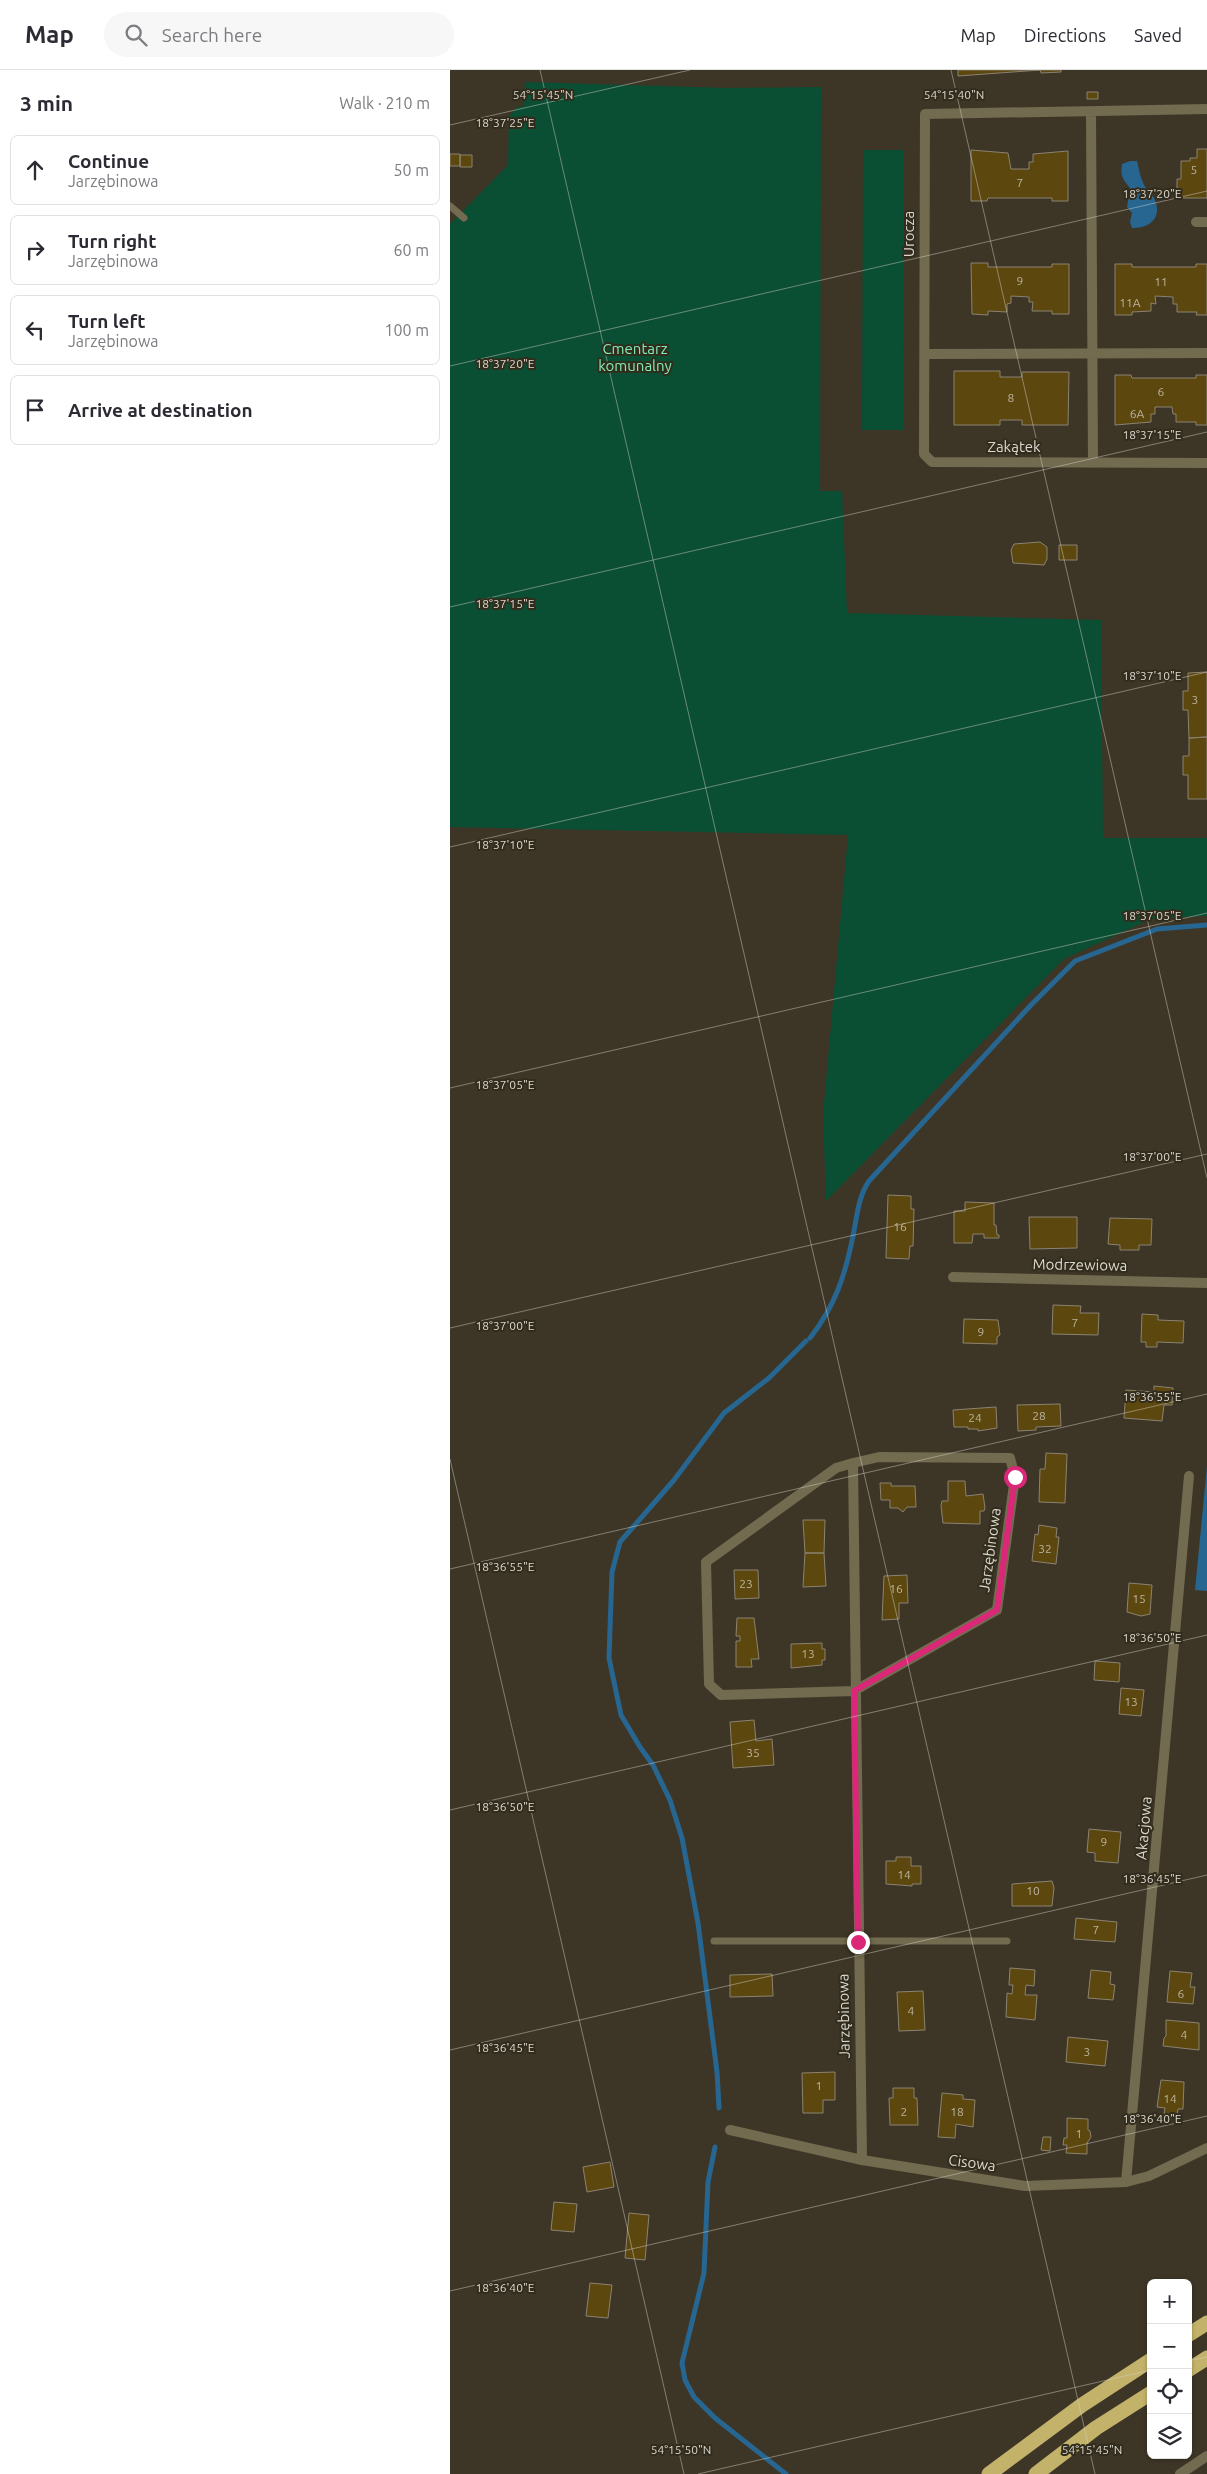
<!DOCTYPE html>
<html lang="en">
<head>
<meta charset="utf-8">
<style>
  :root { --surface:#fff; --page:#f7f7f7; --text:#2b2b33; --muted:#7c7c81; --line:#e1e1e2 }
  body { margin:0; font-family:Ubuntu,sans-serif; background:var(--page); color:var(--text) }
  .controls { position:absolute; right:15px; bottom:15px; display:grid; overflow:hidden; border-radius:8px; box-shadow:0 1px 4px #0004 }
  .controls button { width:45px; height:45px; display:grid; place-items:center; padding:0; border:0; border-bottom:1px solid var(--line); background:var(--surface); color:var(--text); font:25px sans-serif }
  .stop { position:absolute; width:15px; height:15px; margin:-11px; border:4px solid #db2777; border-radius:50%; background:#fff }
  .stop.end { background:#db2777; border-color:#fff; box-shadow:0 1px 5px #0008 }
  .list { margin:0; padding:0; list-style:none }
  h2 { display:flex; justify-content:space-between; align-items:center; height:65px; margin:0; padding:0 20px; font-size:21px }
  h2 small { font-size:16px; font-weight:400; color:var(--muted) }
  .list li { display:grid; grid-template-columns:32px 1fr auto; gap:15px; align-items:center; box-sizing:border-box; height:70px; margin:0 10px 10px; padding:0 10px; border:1px solid var(--line); border-radius:8px }
  .list b { display:block; font-size:19px; white-space:nowrap }
  .list p { margin:0; font-size:16px; white-space:nowrap; color:var(--muted) }
  .list em { font-size:16px; font-style:normal; color:var(--muted) }
  .icon { flex:none; width:28px; height:28px; fill:none; stroke:currentColor; stroke-width:2; stroke-linecap:round; stroke-linejoin:round }
  .map { position:relative; flex:none; width:757px; height:2404px; overflow:hidden }
  header { display:flex; align-items:center; gap:30px; box-sizing:border-box; height:70px; padding:0 25px; background:var(--surface); border-bottom:1px solid var(--line) }
  header strong { font-size:24px }
  nav { display:flex; gap:28px; margin-inline-start:auto; font-size:18px }
  .search { width:350px; height:45px; background:var(--page); display:flex; align-items:center; gap:12px; box-sizing:border-box; padding:0 18px; border-radius:28px; color:var(--muted); font-size:19px }
  main { display:flex }
  aside { flex:1; background:var(--surface) }
  .map>svg:first-child { display:block }
</style>
</head>
<body>
<header>
<strong>Map</strong>
<div class="search"><svg class="icon" aria-label="search" viewBox="0 0 24 24"><circle cx="10" cy="10" r="6"/><path d="M15 15l6 6"/></svg>Search here</div>
<nav><a>Map</a><a>Directions</a><a>Saved</a></nav>
</header>
<main>
<aside>
<h2>3 min<small>Walk · 210 m</small></h2>
<ul class="list">
<li><svg class="icon" aria-label="ahead" viewBox="0 0 24 24"><path d="M12 20V5M6 11l6-6 6 6"/></svg><div><b>Continue</b><p>Jarzębinowa</p></div><em>50 m</em></li>
<li><svg class="icon" aria-label="right" viewBox="0 0 24 24"><path d="M7 20v-9h11M14 6l5 5-5 5"/></svg><div><b>Turn right</b><p>Jarzębinowa</p></div><em>60 m</em></li>
<li><svg class="icon" aria-label="left" viewBox="0 0 24 24"><path d="M17 20v-9H6M10 6l-5 5 5 5"/></svg><div><b>Turn left</b><p>Jarzębinowa</p></div><em>100 m</em></li>
<li><svg class="icon" aria-label="arrive" viewBox="0 0 24 24"><path d="M6 21V4h12l-3 4 3 4H6"/></svg><div><b>Arrive at destination</b></div></li>
</ul>
</aside>
<div class="map">
<svg width="757" height="2404" viewBox="0 0 757 2404">
  <rect width="100%" height="100%" fill="#3d3627"/>
  <!-- green -->
  <path fill="#0a4e33" d="M75,12L278,18L371,17L370,421H392L397,543L651,550L653,768H757V846L701,849L614,889L376,1131L373,1045L398,765L0,757V154L58,95L59,46L67,37L74,36Z
    M413,80H454L453,360H412Z"/>
  <!-- water -->
  <path fill="#276691" d="M680,91H687C689,99 690,107 694,115C696,119 701,123 704,128C713,146 701,159 682,158L680,152L682,143L677,137L680,118C673,109 670,107 672,94Z
    M757,1396V1521L745,1520Z"/>
  <g fill="none" stroke-linecap="round" stroke-linejoin="round">
    <!-- stream -->
    <path stroke="#276691" stroke-width="5" d="M360,1268C385,1236 395,1206 403,1166C407,1147 408,1127 419,1111L581,935L625,891L707,859L757,855
      M269,2038L267,2002L248,1853L232,1768L220,1730L203,1695L190,1677L171,1645L159,1588L162,1502L170,1472L224,1410L274,1343L319,1308L356,1271
      M265,2077L258,2112L254,2203L232,2293L235,2310L244,2327L265,2348L336,2404"/>
  </g>
  <!-- building -->
  <path fill="#5c470f" stroke="#8b8372" d="M508,0H611V2L591,3L590,0L508,6Z
    M637,22H648V29H637Z
    M747,79H757V128H727V109H731V91H740V88H747Z
    M521,80L558,83L561,99H579V92H583V84L618,81V131H602V128H538L537,131H521Z
    M0,84H10V96H0Z
    M10,85H22V97H10Z
    M521,193H538V197H602V194H619V244H602V241H582L583,232H579V227L561,226V233L557,234V242L538,241V245L522,244Z
    M665,194H682V197H746V194H757V245H746L747,242H727V234H723V227L705,226L706,234L701,233V241L682,242V245H665Z
    M504,301H550V307H572V302H619L618,355H572V350H550V355H504Z
    M665,305H681L682,308H746V305H757V355H746V352H726V344H723L722,337H705V344H701V352L665,355Z
    M590,472L597,477V489L594,495L563,493L561,480L564,474Z
    M609,475H627V490H609Z
    M757,602V667L739,668L738,640H733V621H738V603Z
    M757,667V729H738V705H733V686H739V668Z
    M438,1125L461,1126V1139H464L463,1176H460L459,1189L436,1188Z
    M515,1132L544,1133V1155H546L547,1165H549V1168H534V1164H523L522,1173H504V1141H515Z
    M579,1147H627V1178L580,1179Z
    M660,1148L702,1149L701,1175H689V1180H670V1175L658,1174Z
    M603,1235L631,1236L630,1243H649L648,1265L602,1264Z
    M692,1244L708,1245V1250L734,1251L733,1273L707,1272V1277H696V1272H691Z
    M514,1249L548,1250L550,1265L547,1267V1274L513,1273Z
    M704,1316L723,1318L722,1335H714L712,1351L674,1348L676,1320L704,1322Z
    M610,1334L611,1356L586,1357V1360L568,1361L567,1335Z
    M546,1337L547,1358L528,1361V1359H518V1357H504L503,1340Z
    M596,1383L617,1384L615,1433L589,1432L590,1399H595Z
    M498,1411H515L516,1426L533,1424L535,1438L534,1441H530V1454L493,1453L491,1436L492,1431H498Z
    M430,1413H441V1416H465L466,1437H457L453,1442L448,1438H440V1430H431Z
    M353,1450H375L374,1483H355Z
    M589,1455L607,1458L606,1467H609L606,1494L582,1491L585,1464L588,1465Z
    M355,1483H374L376,1516L353,1517Z
    M284,1500H308L309,1528L285,1529Z
    M457,1505L458,1533H449V1549L432,1550L434,1506Z
    M679,1513L702,1515L700,1544L691,1546L677,1542Z
    M287,1548H304L309,1589H301L302,1597H286V1571H290V1566H286Z
    M372,1573V1579H375V1590H372V1595L341,1598V1574Z
    M645,1591L670,1593L669,1612L644,1610Z
    M671,1618L694,1620L691,1646L669,1644Z
    M304,1650L306,1671L322,1669L324,1695L283,1698L280,1652Z
    M639,1759L671,1762L668,1793L645,1791V1783L637,1782Z
    M446,1787H461V1796H471V1814H462V1816L436,1814V1791H446Z
    M602,1811L604,1818L602,1836H562V1814Z
    M626,1848L667,1852L665,1872L624,1869Z
    M560,1898L585,1900L584,1916L576,1915L575,1925H587L585,1950L556,1947L557,1923L562,1924L563,1915H559Z
    M641,1900L661,1902L660,1914L665,1915L663,1930L638,1928Z
    M720,1901L742,1903L740,1917H745L743,1934L717,1932Z
    M322,1904L323,1926L280,1927V1905Z
    M473,1921L475,1960L449,1961L447,1922Z
    M716,1950L749,1953V1980L713,1976L714,1968L716,1966Z
    M618,1967L658,1971L655,1996L616,1992Z
    M385,2002V2030H373V2043H353L352,2003Z
    M711,2010L734,2012L733,2039H728L727,2045L714,2044L715,2038L707,2037Z
    M443,2018H464V2028H467L468,2055H440L439,2028H443Z
    M492,2023L513,2025V2029L525,2030L523,2057L506,2054L505,2068L488,2067Z
    M617,2048L638,2049V2060L640,2061L641,2067L637,2073V2084L616,2083L617,2075H613L614,2068H617Z
    M593,2067H601L600,2081L591,2080Z
    M160,2092L164,2117L137,2122L133,2097Z
    M104,2132L127,2134L124,2162L101,2160Z
    M179,2143L199,2145L195,2190L175,2188Z
    M140,2213L162,2215L158,2248L136,2246Z"/>
  <g fill="none" stroke-linecap="round" stroke-linejoin="round">
    <!-- lane -->
    <path stroke="#726b4f" stroke-width="7" d="M0,136L14,148
      M264,1871H557"/>
    <!-- street -->
    <path stroke="#726b4f" stroke-width="10" d="M757,39L475,44L474,384L482,392L757,393
      M641,42L643,393
      M746,152H757
      M475,284L757,283
      M503,1207L757,1213
      M403,1393L386,1398L256,1492L259,1614L271,1625L404,1621L547,1540L565,1407L560,1388L429,1387L403,1393L412,2090
      M280,2060L412,2090L575,2116L676,2112L699,2106L757,2078
      M676,2112L739,1406
      M730,2404L757,2386"/>
    <!-- highway -->
    <path stroke="#c3b26a" stroke-width="15" d="M738,2265L757,2253
      M738,2300L757,2288
      M539,2404L632,2335L701,2290
      M586,2404L646,2358L701,2323"/>
  </g>
  <g fill="none" stroke-linecap="round" stroke-linejoin="round">
    <!-- route -->
    <path stroke="#db2777" stroke-width="6" d="M408,1872L404,1621L547,1540L565,1407"/>
  </g>
  <!-- ticks -->
  <path fill="none" stroke="#dcd8cf" stroke-width="1" stroke-opacity="0.45" d="M90,0L645,2404M501,0L757,1108M0,55L240,0M0,296L757,121M0,537L757,362M0,777L757,602M0,1018L757,843M0,1258L757,1084M0,1389L234,2404M0,1499L757,1324M0,1740L757,1565M0,1980L757,1805M0,2221L757,2046M738,2291L757,2287M248,2404L701,2300"/>
  <g text-anchor="middle" stroke-width="4" stroke-linejoin="round" paint-order="stroke">
    <!-- number labels -->
    <g font-size="12" fill="#bcb49f">
      <text x="744" y="104">5</text>
      <text x="570" y="117">7</text>
      <text x="570" y="215">9</text>
      <text x="711" y="216">11</text>
      <text x="680" y="237">11A</text>
      <text x="711" y="326">6</text>
      <text x="561" y="332">8</text>
      <text x="687" y="348">6A</text>
      <text x="745" y="634">3</text>
      <text x="450" y="1161">16</text>
      <text x="625" y="1257">7</text>
      <text x="531" y="1266">9</text>
      <text x="589" y="1350">28</text>
      <text x="525" y="1352">24</text>
      <text x="595" y="1483">32</text>
      <text x="296" y="1518">23</text>
      <text x="446" y="1523">16</text>
      <text x="689" y="1533">15</text>
      <text x="358" y="1588">13</text>
      <text x="681" y="1636">13</text>
      <text x="303" y="1687">35</text>
      <text x="654" y="1776">9</text>
      <text x="454" y="1809">14</text>
      <text x="583" y="1825">10</text>
      <text x="646" y="1864">7</text>
      <text x="731" y="1928">6</text>
      <text x="461" y="1945">4</text>
      <text x="734" y="1969">4</text>
      <text x="637" y="1986">3</text>
      <text x="369" y="2020">1</text>
      <text x="720" y="2033">14</text>
      <text x="454" y="2046">2</text>
      <text x="507" y="2046">18</text>
      <text x="629" y="2068">1</text>
    </g>
    <!-- street labels -->
    <g font-size="15" fill="#dcd8cf" stroke="#322c1d">
      <text transform="translate(459 164) rotate(-90)" y="5">Urocza</text>
      <text x="564" y="382">Zakątek</text>
      <text transform="translate(630 1195) rotate(1)" y="5">Modrzewiowa</text>
      <text transform="translate(540 1480) rotate(-82)" y="5">Jarzębinowa</text>
      <text transform="translate(694 1758) rotate(-85)" y="5">Akacjowa</text>
      <text transform="translate(394 1946) rotate(-91)" y="5">Jarzębinowa</text>
      <text transform="translate(522 2093) rotate(8)" y="5">Cisowa</text>
    </g>
    <!-- park labels -->
    <g font-size="15" fill="#81ebb6" stroke="#322c1d">
      <text x="185" y="284">Cmentarz<tspan x="185" dy="17">komunalny</tspan></text>
    </g>
  </g>
  <g font-size="12" text-anchor="middle" fill="#dcd8cf" stroke="#322c1d" stroke-width="4" stroke-linejoin="round" paint-order="stroke">
    <text x="93" y="29">54°15'45"N</text>
    <text x="504" y="29">54°15'40"N</text>
    <text x="55" y="57">18°37'25"E</text>
    <text x="702" y="128">18°37'20"E</text>
    <text x="55" y="298">18°37'20"E</text>
    <text x="702" y="369">18°37'15"E</text>
    <text x="55" y="538">18°37'15"E</text>
    <text x="702" y="610">18°37'10"E</text>
    <text x="55" y="779">18°37'10"E</text>
    <text x="702" y="850">18°37'05"E</text>
    <text x="55" y="1019">18°37'05"E</text>
    <text x="702" y="1091">18°37'00"E</text>
    <text x="55" y="1260">18°37'00"E</text>
    <text x="702" y="1331">18°36'55"E</text>
    <text x="55" y="1501">18°36'55"E</text>
    <text x="702" y="1572">18°36'50"E</text>
    <text x="55" y="1741">18°36'50"E</text>
    <text x="702" y="1813">18°36'45"E</text>
    <text x="55" y="1982">18°36'45"E</text>
    <text x="702" y="2053">18°36'40"E</text>
    <text x="55" y="2222">18°36'40"E</text>
    <text x="231" y="2384">54°15'50"N</text>
    <text x="642" y="2384">54°15'45"N</text>
  </g>
</svg>
<div class="controls">
<button>+</button>
<button>−</button>
<button><svg class="icon" aria-label="locate" viewBox="0 0 24 24"><circle cx="12" cy="12" r="6"/><path d="M12 2v4M12 18v4M2 12h4M18 12h4"/></svg></button>
<button><svg class="icon" aria-label="layers" viewBox="0 0 24 24"><path d="M12 4l9 5-9 5-9-5zM3 14l9 5 9-5"/></svg></button>
</div>
<div class="stop" style="left:565px;top:1407px"></div>
<div class="stop end" style="left:408px;top:1872px"></div>
</div>
</main>
</body>
</html>
